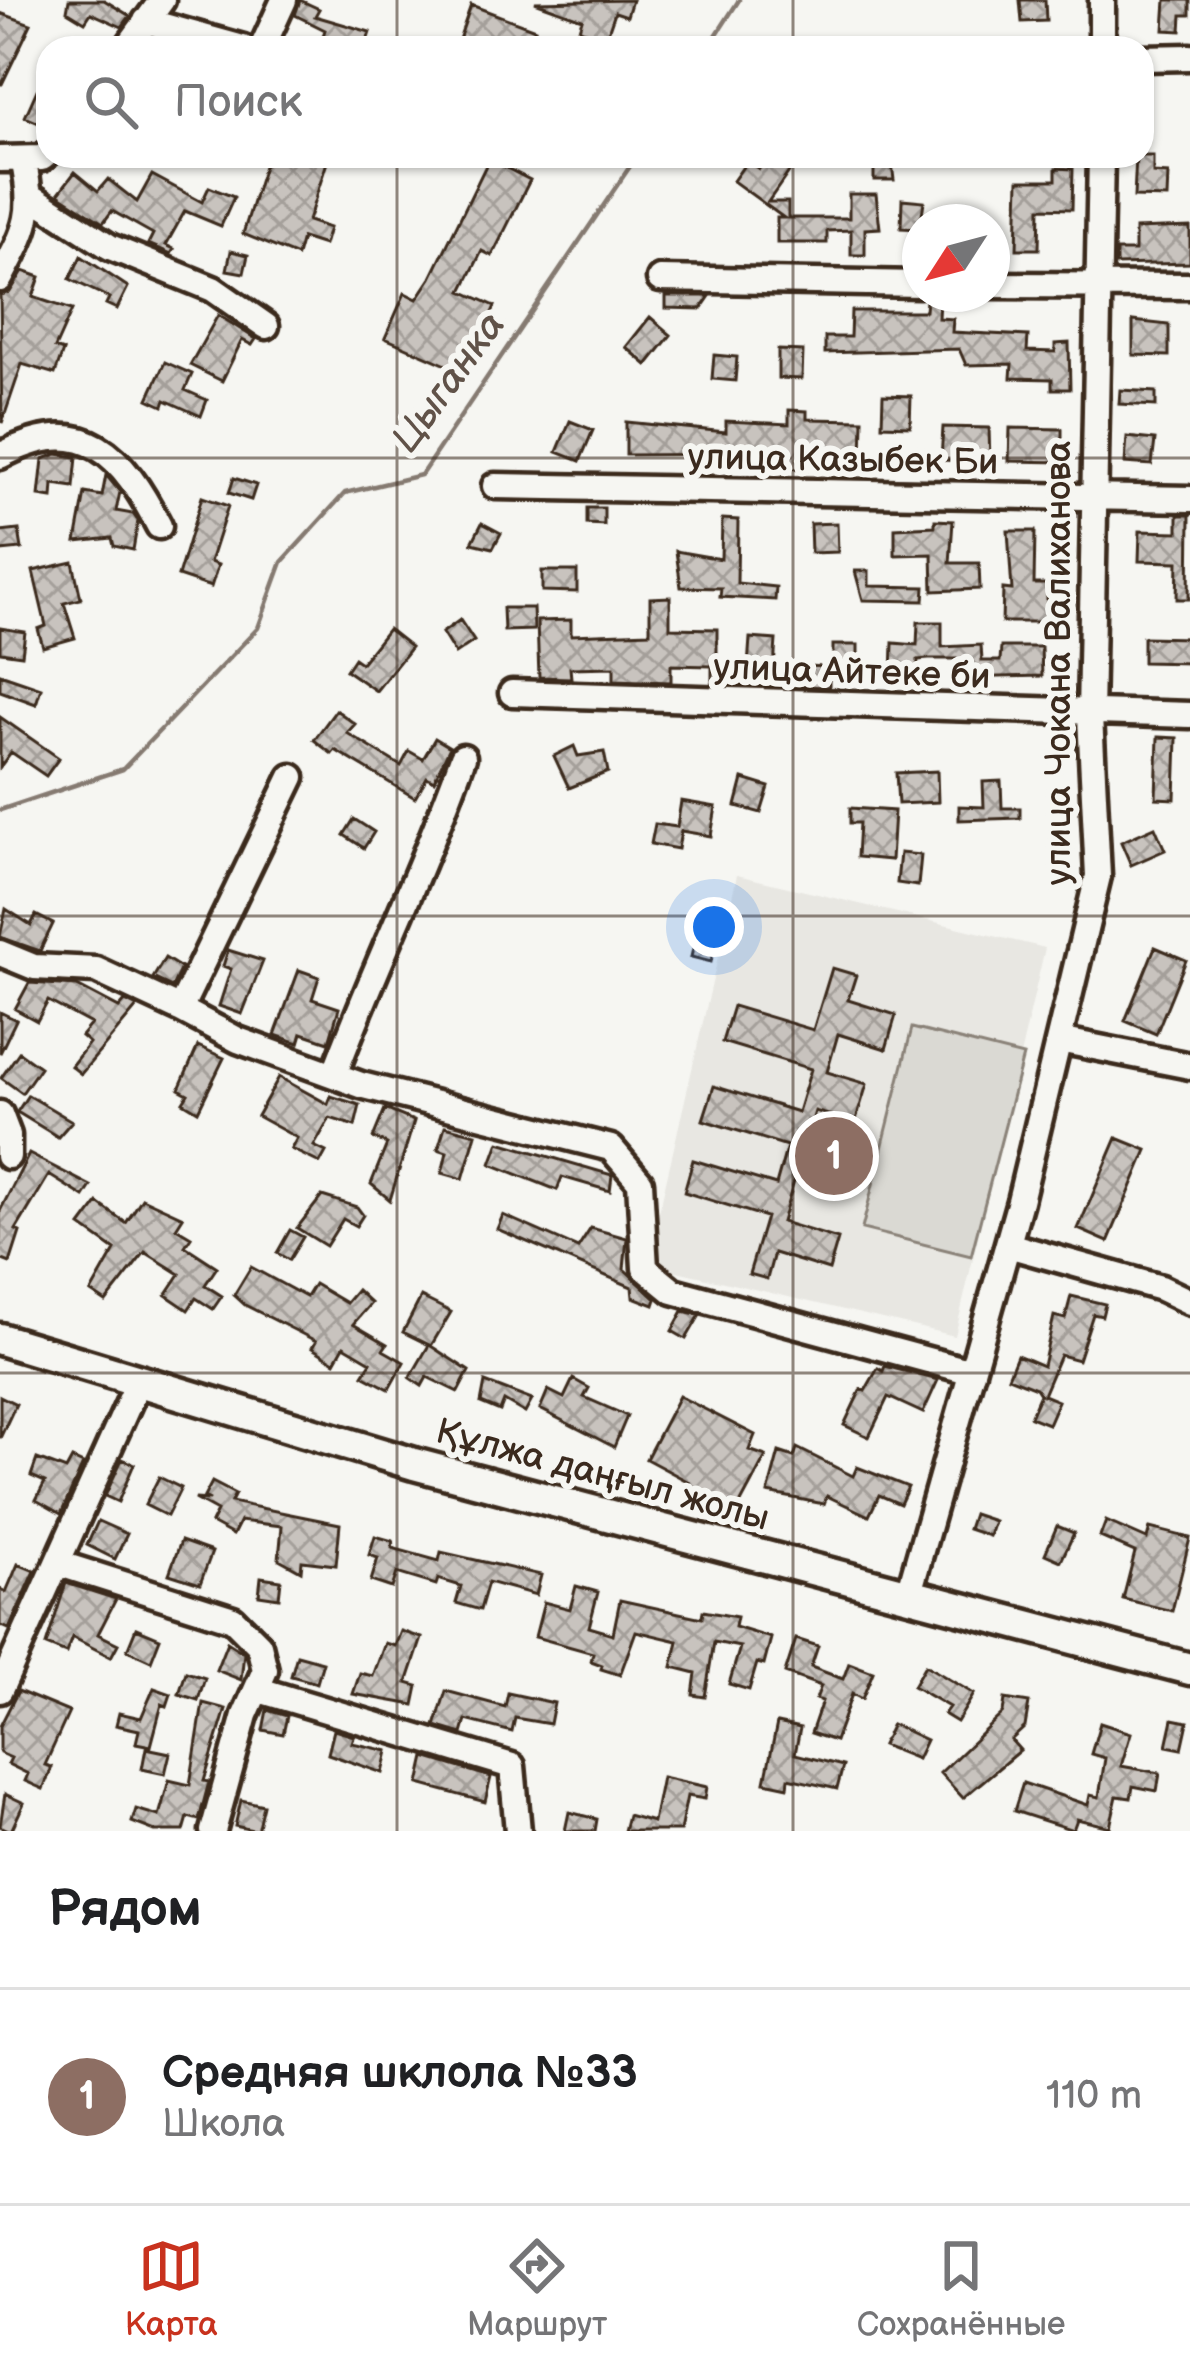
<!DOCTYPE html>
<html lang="ru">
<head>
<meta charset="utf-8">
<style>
  :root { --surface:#fff; --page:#f2f2f2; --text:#202124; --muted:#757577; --line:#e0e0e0; --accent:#c8321e }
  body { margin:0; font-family:"Balsamiq Sans",sans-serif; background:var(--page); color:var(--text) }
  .compass { position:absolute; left:902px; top:204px; width:108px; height:108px; border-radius:50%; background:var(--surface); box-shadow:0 3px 9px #0004; rotate:234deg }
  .you { position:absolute; left:714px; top:927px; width:42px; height:42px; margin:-30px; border:9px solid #fff; border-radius:50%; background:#1a73e8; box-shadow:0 0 0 18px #1a73e833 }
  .badge { display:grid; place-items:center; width:78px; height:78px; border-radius:50%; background:var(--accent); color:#fff; font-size:39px; font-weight:700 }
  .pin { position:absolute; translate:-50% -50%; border:6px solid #fff; box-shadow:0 3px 12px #0006 }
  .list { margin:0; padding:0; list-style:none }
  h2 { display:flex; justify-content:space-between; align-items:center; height:156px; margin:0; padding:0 48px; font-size:51px }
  h2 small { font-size:39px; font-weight:400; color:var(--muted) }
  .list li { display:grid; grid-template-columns:78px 1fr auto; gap:36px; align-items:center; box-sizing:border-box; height:216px; padding:0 48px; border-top:3px solid var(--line) }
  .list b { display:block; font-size:45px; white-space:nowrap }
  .list p { margin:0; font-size:39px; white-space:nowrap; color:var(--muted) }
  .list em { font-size:39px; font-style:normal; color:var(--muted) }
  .icon { flex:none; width:66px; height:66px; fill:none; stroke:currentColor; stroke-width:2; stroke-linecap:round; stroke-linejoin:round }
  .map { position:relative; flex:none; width:1190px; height:1831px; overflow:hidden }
  .search { position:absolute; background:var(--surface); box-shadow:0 3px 9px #0004; left:36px; right:36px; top:36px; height:132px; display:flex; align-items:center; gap:30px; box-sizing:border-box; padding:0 42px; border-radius:36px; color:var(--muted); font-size:45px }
  .sheet { height:372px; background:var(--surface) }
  nav { display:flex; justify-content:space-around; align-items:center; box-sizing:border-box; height:168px; border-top:3px solid var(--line); background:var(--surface); font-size:33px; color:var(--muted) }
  nav a { display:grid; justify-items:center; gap:6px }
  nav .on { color:var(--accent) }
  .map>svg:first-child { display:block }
</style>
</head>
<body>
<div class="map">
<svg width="1190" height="1831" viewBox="0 0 1190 1831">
  <defs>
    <pattern id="building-cross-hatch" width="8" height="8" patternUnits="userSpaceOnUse" patternTransform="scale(3)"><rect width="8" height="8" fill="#c8c3be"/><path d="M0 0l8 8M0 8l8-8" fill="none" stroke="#a49f9a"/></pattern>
  </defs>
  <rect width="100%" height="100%" fill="#f6f6f2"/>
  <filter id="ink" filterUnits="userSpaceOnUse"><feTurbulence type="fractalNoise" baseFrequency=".00833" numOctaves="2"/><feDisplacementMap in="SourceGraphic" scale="24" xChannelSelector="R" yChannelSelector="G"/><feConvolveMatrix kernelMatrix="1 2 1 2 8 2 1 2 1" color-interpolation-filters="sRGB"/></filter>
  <g filter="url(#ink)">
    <!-- built -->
    <path fill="#e8e7e2" d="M737,875L1045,948L955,1336L647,1264Z"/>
    <!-- pitch -->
    <path fill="#dad9d3" stroke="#8a8278" stroke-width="3" d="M912,1028L1023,1056L971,1256L862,1229Z"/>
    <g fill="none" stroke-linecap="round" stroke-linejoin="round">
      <!-- stream -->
      <path stroke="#857a71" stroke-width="4.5" d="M708,48L739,0
        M0,810L123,769L258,628L282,562L345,493L421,475L637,156"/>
    </g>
    <!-- building -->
    <path fill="url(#building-cross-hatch)" stroke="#3b2a1e" stroke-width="3" d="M69,0H104L130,16L122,27L91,13L85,22L67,11Z
      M300,0L319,9L315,16L370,32L365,48H328L321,42L325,30L295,15Z
      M632,0L627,16L615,12L606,38L579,29L582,19L535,2Z
      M1020,0H1045L1046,21L1022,22Z
      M1166,0H1190V15H1182L1181,31L1164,30Z
      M471,5L535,29L532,37L558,48H456Z
      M0,13L31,24L2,84H0Z
      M37,90L48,95V127L25,117Z
      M267,156H329L308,221L329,228L324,245L302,238L297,256L243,234Z
      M768,156H800L768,202H788V218H849V194H876L880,228L865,229V255H851V230L827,231V243H777V218H784L733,181L747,161L759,169Z
      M874,156H891L894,180H874Z
      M1136,156H1153V173L1168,174L1167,198L1134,197Z
      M489,159L530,180L492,256L482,251L462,291L495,306L465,373L385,338L405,293L417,299L431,278Z
      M1056,168L1073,169L1072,209L1040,208L1039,249H1017L1019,180H1056Z
      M75,172L98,191L108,179L137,202L152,175L202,202L209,187L234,197L221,226L185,211L166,245L174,249L171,254L148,244L153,234L112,211L103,223L58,194Z
      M902,199L924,201L920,229L901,228Z
      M960,205L986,207L985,222H959Z
      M1190,227V263L1116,265V251H1135V229Z
      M231,251L248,255L244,273L227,270Z
      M81,256L128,287L117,309L106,304L109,298L70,279Z
      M23,271L40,277L33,297L72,310L55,348L63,351L55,374L22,364L2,423L0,295L10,292Z
      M666,296H710L701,309L666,308Z
      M926,300L939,301L938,318L953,319L952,332L1028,336L1027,351L1055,352V344L1069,343L1070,389H1052V379L1011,378L1012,364L966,365L959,349L825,353V337H850L851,311H925Z
      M218,315L256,339L252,345L242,340L222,381L190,365Z
      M650,317L671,335L647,365L626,347Z
      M1133,321L1169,325V356L1133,355Z
      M778,350L803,351L802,379L778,378Z
      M714,355L737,357L735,381L712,379Z
      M165,362L192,374L185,390L207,400L201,416L165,400L163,406L148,399Z
      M1120,390L1156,392V406L1119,404Z
      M883,395L911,396L910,426L882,425Z
      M789,410L807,411V419L863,420L862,457L806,456V470L746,463V454L626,455V422L726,432V421L789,424Z
      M570,421L593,430L580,461L557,452Z
      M943,427L989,428L990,462L941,460Z
      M1010,428L1062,429V462L1009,461Z
      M1127,437L1155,440L1152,465L1125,463Z
      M57,454L77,457L74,487L53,484L52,498L39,496L43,459Z
      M106,475L120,492L116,511L133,514L138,521L133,550L114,546L112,538L76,542L85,493L102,496Z
      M234,478L256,485L251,500L229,493Z
      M202,497L228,506L210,562L218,565L211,587L178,576Z
      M587,508H604V525L587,524Z
      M1178,515H1190L1189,599H1177L1178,562L1139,561L1140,531L1178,532Z
      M722,519L738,520L737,583L776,587L775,600L720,597L721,588L681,587L676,551L721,559Z
      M935,520L953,521L950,563H979L980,589L933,591L932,554L895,555V528L935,526Z
      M482,523L501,533L493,548L472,543Z
      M837,523L838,552L811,553L810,524Z
      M19,530L22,549L0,551V532Z
      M1008,531H1035L1034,584H1047V622H1002L1003,589L1012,590Z
      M73,562L81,599L64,603L75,638L43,647L38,629L46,626L33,571Z
      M542,571H577V592L542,591Z
      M855,571H869V586L925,587L924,601L863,600Z
      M670,597V628L717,629V666H736V684L712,683V666L671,665V682L614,680V667L570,668L571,678L539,677L537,621L571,620V635L650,632V598Z
      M503,608H533L534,630L504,631Z
      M460,620L474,641L455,654L442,633Z
      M918,622H942V647L981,645L982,661H1000L1001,647H1041L1042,676L956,678V659H929L918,660L917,677L892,675L893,643L917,645Z
      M0,628L25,632L22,655L0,652Z
      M388,629L411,647L376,691L346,670L354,658L361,663Z
      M1143,637L1190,638V663L1143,662Z
      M750,638L776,640L774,668L748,667Z
      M833,645H858V678L833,677Z
      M802,666L829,667V687L801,686Z
      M0,674L41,688L36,704L0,691Z
      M336,710L355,724L347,733L401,766L409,751L423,759L435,738L450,747L434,781L427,777L415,798L335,750L332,754L314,740Z
      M0,717L59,758L46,776L11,752L0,767Z
      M1158,737L1177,738L1175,799L1156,798Z
      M574,746L578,756L604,752L608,772L569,788L554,756Z
      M937,771L938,802L898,804L896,773Z
      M743,779L769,787L761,813L736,806Z
      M1001,781L1002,808H1020V818L959,820V806L984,807L983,782Z
      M681,801L716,807L711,836L681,831L678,849L651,844L655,824L677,827Z
      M850,808L894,811L891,860L857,857L859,823H850Z
      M354,819L374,832L364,848L344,835Z
      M1155,827L1165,850L1131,865L1121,842Z
      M900,853L921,855L918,886L897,883Z
      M6,909L31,925L36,915L53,924L40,951L0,937Z
      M697,932L716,937L711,962L691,957Z
      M1155,947L1186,960L1156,1034L1125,1021Z
      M228,950L263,961L242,1014L219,1006L231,969L223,966Z
      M165,958L181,968L172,987L153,978Z
      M832,968L856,975L848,1000L896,1015L886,1049L838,1034L827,1072L867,1084L855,1123L815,1111L805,1146L851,1160L842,1192L795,1178L782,1222L838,1239L829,1270L774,1253L767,1279L749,1274L766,1217L684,1192L693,1160L776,1185L787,1146L703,1120L714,1086L798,1112L811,1069L722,1042L733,1006L813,1030Z
      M299,970L319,977L312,999L339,1008L329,1042L302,1033L299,1043L275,1035Z
      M29,983L77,986L119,1008L125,1001L137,1007L81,1074L71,1066L89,1043L81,1036L91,1024L48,1001L37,1021L15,1009Z
      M0,1012L16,1020L0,1053Z
      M198,1046L224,1058L198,1111L183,1102L188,1094L179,1089Z
      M19,1052L40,1067L22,1093L1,1078Z
      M279,1077L328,1104L331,1096L360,1105L355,1126L330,1118L314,1146L326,1152L320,1163L291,1149L297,1138L257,1116Z
      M28,1095L72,1121L58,1137L17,1112Z
      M385,1109L414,1121L390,1200L371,1184L387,1144L373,1138Z
      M445,1126L476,1134L463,1179L442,1173L447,1152L438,1149Z
      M1117,1138L1147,1150L1108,1242L1078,1229Z
      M499,1142L612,1175L610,1191L562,1177L557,1190L491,1164Z
      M29,1154L91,1186L84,1197L49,1175L16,1230L20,1232L10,1263L0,1259V1211Z
      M322,1196L357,1207L363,1215L356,1226L343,1219L326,1246L297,1228Z
      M142,1198L183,1217L176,1228L191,1237L185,1246L217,1267L205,1285L222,1296L213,1309L196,1298L188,1310L166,1295L180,1274L145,1252L106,1302L91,1292L115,1250L81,1226L98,1203L126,1223Z
      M503,1215L578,1248L591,1228L627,1238L624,1269L656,1299L654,1305L633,1297L632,1287L497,1229Z
      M290,1230L303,1237L289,1260L277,1253Z
      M251,1267L306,1297L314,1284L346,1303L357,1290L371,1303L353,1324L387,1344L383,1350L404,1362L389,1389L363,1375L371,1362L344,1346L335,1362L312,1348L316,1341L245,1305L234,1295Z
      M1071,1296L1105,1304L1102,1316L1093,1314L1078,1360L1060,1355L1043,1395L1058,1401L1048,1424L1030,1417L1040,1394L1036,1388L1008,1377L1017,1355L1043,1366L1054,1316L1065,1319Z
      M421,1297L451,1312L431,1346L469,1371L458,1392L427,1377L422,1386L410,1378L429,1345L403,1332Z
      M683,1311L700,1315L686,1339L672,1331Z
      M885,1366L938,1380L923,1413L888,1397L869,1437L844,1425L861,1389L865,1391L878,1368L883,1371Z
      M573,1379L589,1388L584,1397L627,1416L614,1447L540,1409L548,1390L564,1398Z
      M485,1382L532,1400L525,1413L504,1401L500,1411L481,1403Z
      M0,1396L16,1404L0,1438Z
      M679,1396L755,1435L749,1450L766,1456L736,1512L709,1498L706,1503L684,1494L689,1482L646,1459Z
      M797,1448L853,1476L857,1467L908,1487L900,1504L879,1495L869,1516L827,1496L824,1504L768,1493L779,1452L794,1457Z
      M37,1459L66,1470L72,1459L83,1464L61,1514L36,1500L45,1482L31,1476Z
      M122,1459L134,1464L118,1502L105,1496Z
      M159,1477L181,1488L167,1516L145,1505Z
      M212,1482L235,1494L231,1502L340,1524L336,1565L302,1561L301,1571L279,1559L282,1526L240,1521L233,1535L211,1523L217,1511L195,1499L210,1500L204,1497Z
      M973,1514L994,1521L989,1536L968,1529Z
      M98,1521L127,1534L115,1559L87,1545Z
      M1106,1521L1147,1539L1150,1528L1190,1538L1172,1611L1123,1599L1135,1552L1100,1537Z
      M1057,1526L1074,1533L1061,1561L1045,1554Z
      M375,1536L393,1541L392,1548L439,1561L441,1552L541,1575L536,1595L488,1582L480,1610L456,1603L461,1586L438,1579L436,1585L397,1573L392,1588L371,1581L378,1558L369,1555Z
      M181,1541L212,1552L200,1584L169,1574Z
      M18,1564L35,1571L9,1629L0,1625V1589L6,1592Z
      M261,1577L281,1580L279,1598L259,1595Z
      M66,1583L116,1599L98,1634L118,1644L111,1657L72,1637L66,1653L46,1645Z
      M576,1586L598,1592L589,1627L613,1634L620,1600L702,1618L703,1611L737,1617L735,1627L771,1638L764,1665L757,1663L749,1690L729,1684L740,1647L714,1642L705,1697L693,1695L696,1673L672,1667L678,1641L636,1631L620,1675L601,1669L602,1665L591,1661L593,1653L535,1637L544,1602L570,1609Z
      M136,1628L160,1638L151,1661L127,1650Z
      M401,1631L422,1638L407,1683L418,1686L414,1705L353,1694L360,1673L373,1676L385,1643L395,1646Z
      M796,1639L818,1646L811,1667L843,1679L849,1663L873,1672L862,1699L852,1694L835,1741L811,1733L822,1701L816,1699L821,1686L785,1673Z
      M227,1642L244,1653L241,1680L216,1670Z
      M297,1655L323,1662L317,1683L291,1676Z
      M925,1665L974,1694L957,1722L944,1714L949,1707L913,1686Z
      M186,1672L205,1678L198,1700L179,1694Z
      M154,1688L171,1694L167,1706L162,1704L151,1746L136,1743L139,1730L116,1725L119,1713L141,1718Z
      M18,1691L69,1712L45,1765L52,1767L43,1789L25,1781L28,1774L8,1764L11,1758L0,1753V1726Z
      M446,1691L505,1707L508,1693L554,1703L550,1724L515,1718L512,1732L466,1720L462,1734L435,1726Z
      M1005,1699L1029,1703L1025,1727L1011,1740L1020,1750L963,1798L940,1773L1003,1713Z
      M203,1703L226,1709L204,1781L209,1782L199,1820L188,1817L184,1831H155L132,1822L136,1809L159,1816L169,1780L190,1785Z
      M267,1710L287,1716L283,1734L263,1730Z
      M1173,1719L1188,1722L1182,1749L1167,1746Z
      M777,1723L800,1728L795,1754L843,1766L837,1789L789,1778L788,1787L765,1782Z
      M1100,1723L1131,1733L1121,1766L1160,1773L1157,1791L1133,1786L1131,1798L1117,1796L1110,1827L1077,1819L1073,1830L1014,1811L1023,1783L1088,1805L1090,1795L1099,1797L1105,1758L1091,1754Z
      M892,1724L926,1740L917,1759L882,1745Z
      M334,1730L354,1736L352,1743L388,1751L383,1773L328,1754Z
      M146,1748L170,1753L165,1774L142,1769Z
      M425,1757L491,1777L485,1802L419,1784Z
      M662,1777L707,1787L705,1799L687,1796L680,1831H624L628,1815L653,1822Z
      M5,1794L24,1803L11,1831L0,1826Z
      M241,1800L263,1805L257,1831L235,1826Z
      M569,1812L597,1819L595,1831H565Z"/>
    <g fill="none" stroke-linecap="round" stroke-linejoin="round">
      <!-- minor casing -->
      <g stroke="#3b2a1e" stroke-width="33">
        <path id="minor" d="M1102,0V48
          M146,21L243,48
          M127,48L162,0
          M262,48L284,0
          M1142,58L1190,57
          M0,159L42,158L48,153
          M31,196L110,247L213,289L266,326
          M0,279C26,230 36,215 23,159
          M660,279L920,284
          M992,285L1190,286
          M0,456C85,410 123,456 159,526
          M495,486L1190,499
          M512,693L1190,715
          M292,777L180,1009L238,1040L361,1085L611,1148L640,1182L645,1268L673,1291L972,1372
          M0,953L34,967L96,970L180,1009
          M1059,1040L1190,1066
          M334,1075C374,968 425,865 463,757
          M0,1114L8,1135V1156
          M1008,1245L1161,1288L1190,1302
          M60,1564L233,1619L259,1645L265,1670L245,1715L213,1831
          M909,1593L1020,1201L1098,876L1090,716L1101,156
          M0,1690L138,1383
          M259,1690L512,1766L518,1831"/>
      </g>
      <!-- major casing -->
      <g stroke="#3b2a1e" stroke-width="39">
        <path id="major" d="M0,1339L414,1464L1190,1669"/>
      </g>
      <!-- minor -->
      <use href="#minor" stroke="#f6f6f2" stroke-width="24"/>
      <!-- major -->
      <use href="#major" stroke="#f6f6f2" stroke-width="30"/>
    </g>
  </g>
  <!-- grid -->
  <path fill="none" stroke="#3b2a1e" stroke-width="3" stroke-opacity="0.55" d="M397,0V48M793,0V48M397,156V1831M793,156V1831M0,458H1190M0,916H1190M0,1373H1190"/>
  <g text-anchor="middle" stroke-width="12" stroke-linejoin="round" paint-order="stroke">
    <!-- street labels -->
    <g font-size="36" fill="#3b2a1e" stroke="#f6f6f2">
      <text transform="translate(843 458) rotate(1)" y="13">улица Казыбек Би</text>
      <text transform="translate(1057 663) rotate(-90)" y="13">улица Чокана Валиханова</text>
      <text transform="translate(852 670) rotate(2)" y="13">улица Айтеке би</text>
      <text transform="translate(603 1473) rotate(15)" y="13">Құлжа даңғыл жолы</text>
    </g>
    <!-- water labels -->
    <g font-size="39" font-style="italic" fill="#605248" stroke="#f6f6f2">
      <text transform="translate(447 381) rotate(-54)" y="14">Цыганка</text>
    </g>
  </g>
</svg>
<svg class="compass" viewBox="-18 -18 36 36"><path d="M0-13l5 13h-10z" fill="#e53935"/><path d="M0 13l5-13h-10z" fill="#757577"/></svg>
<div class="you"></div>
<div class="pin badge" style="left:834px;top:1156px;background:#8d6e63">1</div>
<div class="search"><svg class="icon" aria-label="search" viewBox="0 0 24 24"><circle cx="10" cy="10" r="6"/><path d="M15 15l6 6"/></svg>Поиск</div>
</div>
<section class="sheet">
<h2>Рядом<small></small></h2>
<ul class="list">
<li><span class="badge" style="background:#8d6e63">1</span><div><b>Средняя шклола №33</b><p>Школа</p></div><em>110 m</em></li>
</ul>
</section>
<nav>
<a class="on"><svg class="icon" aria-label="map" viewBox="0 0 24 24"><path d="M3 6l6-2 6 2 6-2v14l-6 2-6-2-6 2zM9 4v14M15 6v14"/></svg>Карта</a>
<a><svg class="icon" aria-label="directions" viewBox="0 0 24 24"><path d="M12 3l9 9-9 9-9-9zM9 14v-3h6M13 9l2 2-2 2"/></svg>Маршрут</a>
<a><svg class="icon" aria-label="saved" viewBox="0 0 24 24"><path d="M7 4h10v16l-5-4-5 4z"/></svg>Сохранённые</a>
</nav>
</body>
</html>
